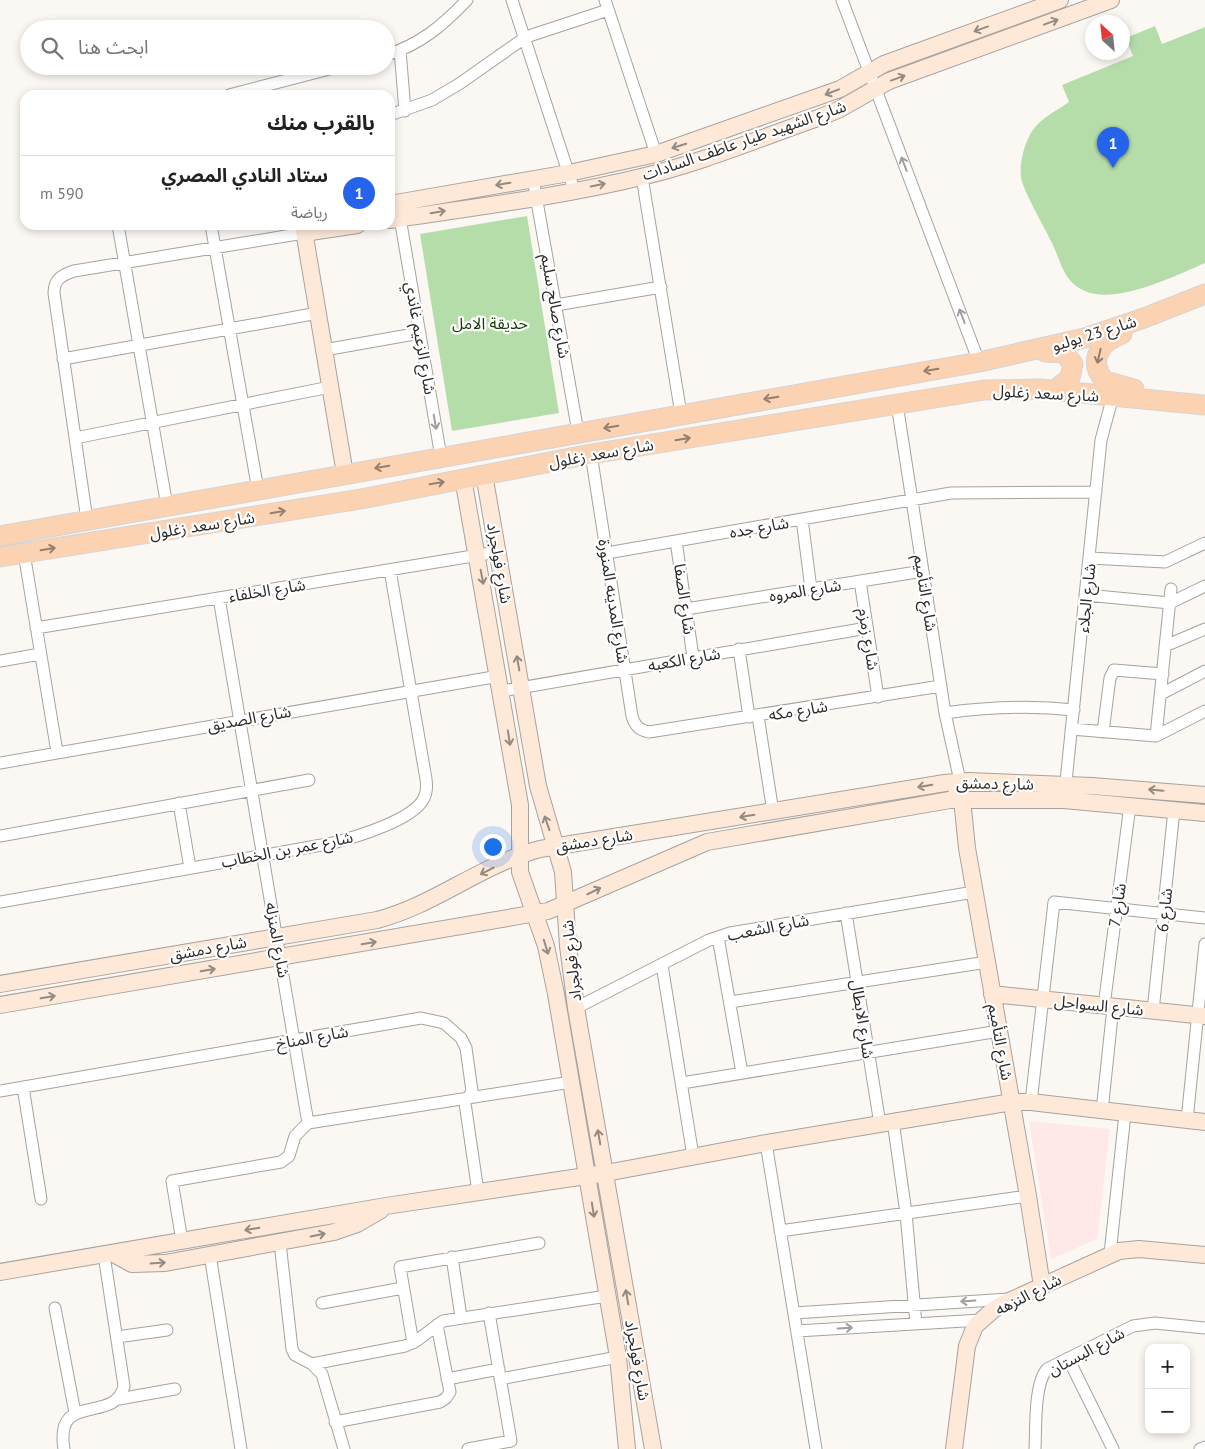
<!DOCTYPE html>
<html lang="ar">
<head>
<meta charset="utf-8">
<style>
  :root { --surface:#fff; --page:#f6f6f6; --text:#202124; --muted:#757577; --line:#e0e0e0; --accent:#2563eb }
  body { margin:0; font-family:"PT Sans","Noto Sans Arabic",sans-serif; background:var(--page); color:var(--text); direction:rtl }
  .controls { position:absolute; right:15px; bottom:15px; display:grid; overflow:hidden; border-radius:10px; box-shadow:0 2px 8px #0003 }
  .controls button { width:45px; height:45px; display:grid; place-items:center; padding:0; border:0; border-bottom:1px solid var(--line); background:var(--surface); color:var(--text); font:25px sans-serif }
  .compass { position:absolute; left:1085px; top:15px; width:45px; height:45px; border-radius:50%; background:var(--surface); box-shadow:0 2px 8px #0003; rotate:333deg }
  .you { position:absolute; left:492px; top:846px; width:18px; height:18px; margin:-12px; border:4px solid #fff; border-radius:50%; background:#1a73e8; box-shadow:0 0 0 8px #1a73e833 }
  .badge { display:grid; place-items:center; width:32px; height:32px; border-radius:50%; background:var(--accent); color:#fff; font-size:16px; font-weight:700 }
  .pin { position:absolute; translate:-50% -41px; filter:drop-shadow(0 1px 2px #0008) }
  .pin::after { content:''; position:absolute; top:26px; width:18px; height:15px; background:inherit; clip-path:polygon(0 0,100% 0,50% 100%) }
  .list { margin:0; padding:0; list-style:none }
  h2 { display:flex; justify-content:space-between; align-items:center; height:65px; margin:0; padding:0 20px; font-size:21px }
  h2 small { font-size:16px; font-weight:400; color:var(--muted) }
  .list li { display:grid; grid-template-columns:32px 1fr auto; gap:15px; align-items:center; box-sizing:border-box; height:75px; padding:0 20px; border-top:1px solid var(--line) }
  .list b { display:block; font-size:19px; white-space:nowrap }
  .list p { margin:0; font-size:16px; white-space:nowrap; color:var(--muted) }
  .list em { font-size:16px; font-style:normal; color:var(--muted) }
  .icon { flex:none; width:28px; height:28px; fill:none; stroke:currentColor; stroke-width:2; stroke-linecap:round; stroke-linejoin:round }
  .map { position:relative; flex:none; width:1205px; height:1449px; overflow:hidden; direction:ltr }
  .search { position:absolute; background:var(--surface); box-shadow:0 2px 8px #0003; left:20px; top:20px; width:375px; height:55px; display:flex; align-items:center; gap:12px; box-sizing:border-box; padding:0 18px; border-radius:28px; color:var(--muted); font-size:19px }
  .panel { position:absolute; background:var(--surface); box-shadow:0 2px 8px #0003; left:20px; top:90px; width:375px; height:140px; border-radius:15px; direction:rtl }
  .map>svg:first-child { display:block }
</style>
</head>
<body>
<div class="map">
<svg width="1205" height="1449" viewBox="0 0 1205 1449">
  <rect width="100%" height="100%" fill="#fbf7f3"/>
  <!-- education -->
  <path fill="#fee8e8" d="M1029,1121L1110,1129L1097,1239L1051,1259Z"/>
  <!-- green -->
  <path fill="#b5ddaa" d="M1155,26L1162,44L1205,27V263C1175,276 1116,305 1085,291C1063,282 1061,261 1052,243C1045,228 1023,191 1021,177C1019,162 1026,135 1038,124C1047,115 1059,109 1069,102L1062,85L1133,56L1126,38Z
    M527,216L559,413L452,431L420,234Z"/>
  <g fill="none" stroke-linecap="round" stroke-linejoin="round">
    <!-- street casing -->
    <g stroke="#a6a39f" stroke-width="13">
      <path id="street" d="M512,0L574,190
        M605,0L656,154
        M842,0L979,362
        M400,50L405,111
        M386,55C420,45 443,25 467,0
        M229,95L341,66
        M390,115L432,100L459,84L526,37L608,10
        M642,177L681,414
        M533,179L578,432
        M400,218L441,457
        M118,225L167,506
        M211,225L258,490
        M556,305L661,287
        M324,350L420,333
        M63,359L318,313
        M897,404L945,713L960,781
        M75,438L330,387
        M591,454L632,716C635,726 639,730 649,732L941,686
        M802,519L811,589
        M87,520L54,293C54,279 62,275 74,271L304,233
        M676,541L693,657
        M24,553L57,752
        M607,553L951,493L1096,492
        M1090,558L1165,562L1205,543
        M860,581L878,697
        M1086,595L1170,603L1205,586
        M686,609L923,571
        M36,628L497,552
        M1165,646L1205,629
        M739,649L749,717
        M0,661L40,654
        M502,691L867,628
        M1161,694L1205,671
        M945,713C989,707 1029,705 1074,710
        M758,716L773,812
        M1071,729L1156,736L1205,711
        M1103,732L1110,678L1114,670L1163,674
        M1156,736L1171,589
        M0,763L499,676
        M1065,791L1101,440L1113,396
        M179,803L190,868
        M0,836L309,780
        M0,902L333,843C355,837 414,820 424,798C427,792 427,786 426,779L390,570
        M846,913L880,1124
        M718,937L742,1073
        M662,965L693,1156
        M730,1002L987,962
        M1104,1006L1130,805
        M576,1008L709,940L730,933L974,892
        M1153,1011L1174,810
        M682,1083L999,1031
        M23,1087L41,1199
        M0,1091L421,1018L444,1023L461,1038L466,1048L472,1091L465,1103L478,1192
        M1031,1102L1054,902L1205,918
        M1102,1111L1113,1007
        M1187,1120L1205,944
        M893,1121L906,1213L916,1324
        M308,1123L571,1082
        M766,1143L816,1449
        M780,1231L1028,1196
        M182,1241L172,1181L281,1162L289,1156L295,1136L308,1123L219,598
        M280,1243L292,1349L295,1355L312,1364L322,1374L344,1449
        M1110,1254L1125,1114
        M210,1255L241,1449
        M452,1257L461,1317
        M322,1303L403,1288
        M55,1308L75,1413
        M794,1313L1009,1299
        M797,1331L981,1320
        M117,1337L167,1330
        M413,1343L400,1267L539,1243
        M1068,1358L1113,1449
        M312,1364L405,1346L416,1341L443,1321L607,1296
        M447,1379L499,1369
        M500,1379L618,1357
        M119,1399L175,1389
        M335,1422L440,1402L446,1398L450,1392L437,1325
        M64,1449C54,1390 115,1425 124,1386L104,1255
        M468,1449L511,1441L489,1313
        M1035,1449C1036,1428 1034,1384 1047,1369L1133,1326L1155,1323L1205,1328
        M1200,1449L1205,1447"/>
    </g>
    <!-- secondary casing -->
    <g stroke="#a6a39f" stroke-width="18">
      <path id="secondary" d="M390,204L569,173L656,154L840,89L884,64L1060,0
        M390,220C474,207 559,197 641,177C701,163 760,138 818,118L838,110L889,81L1111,0
        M303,225L345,474
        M304,233L357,225
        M484,474L538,786L563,872L568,946L576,1008L653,1449
        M463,478L520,805V872L546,946L556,994L618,1357L627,1449
        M957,792L962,799L967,848L1028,1196L1042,1286
        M0,984L377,920C435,905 482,864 540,849L945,783L969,781L1092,786L1205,795
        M992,994L1205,1016
        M0,1005L548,911L707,842L950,800H1064L1205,813
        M112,1253L132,1264L165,1263L334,1232L357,1224L381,1210
        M0,1272L386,1206L606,1173L766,1143L1012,1102H1031L1205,1122
        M954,1449L967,1346L975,1326L993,1310L1005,1303L1119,1251L1139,1249L1205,1255"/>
    </g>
    <!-- primary casing -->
    <g stroke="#d5d4d4" stroke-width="21">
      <path id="primary" d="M1122,334C1100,342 1087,361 1105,381L1134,389
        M1045,352L1064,353L1073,364L1070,378L1054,391
        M0,536L979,362L1085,338L1144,318L1205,294
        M0,557L361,499L591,454L984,390L1040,389L1205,405"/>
    </g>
    <!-- street -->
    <use href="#street" stroke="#fff" stroke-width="11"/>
    <!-- secondary -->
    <use href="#secondary" stroke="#fee9d9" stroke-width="16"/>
    <!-- primary -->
    <use href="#primary" stroke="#fcd3b2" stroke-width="19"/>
  </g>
  <!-- one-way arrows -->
  <defs><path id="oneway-shaft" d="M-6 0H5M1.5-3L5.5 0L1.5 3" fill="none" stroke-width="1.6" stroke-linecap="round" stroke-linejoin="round" transform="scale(1.25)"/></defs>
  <g stroke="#948a80">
    <use href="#oneway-shaft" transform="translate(1051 22) rotate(-20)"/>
    <use href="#oneway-shaft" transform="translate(981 29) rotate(160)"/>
    <use href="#oneway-shaft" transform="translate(898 78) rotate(-20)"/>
    <use href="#oneway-shaft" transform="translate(832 92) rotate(159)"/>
    <use href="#oneway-shaft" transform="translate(679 146) rotate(163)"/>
    <use href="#oneway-shaft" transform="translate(503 184) rotate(170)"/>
    <use href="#oneway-shaft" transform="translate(598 185) rotate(-11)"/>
    <use href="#oneway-shaft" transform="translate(438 212) rotate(-9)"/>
    <use href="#oneway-shaft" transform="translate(482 577) rotate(79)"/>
    <use href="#oneway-shaft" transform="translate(518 663) rotate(-100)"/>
    <use href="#oneway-shaft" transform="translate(509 738) rotate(81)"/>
    <use href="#oneway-shaft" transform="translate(925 786) rotate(170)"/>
    <use href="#oneway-shaft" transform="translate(1156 790) rotate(-175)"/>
    <use href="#oneway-shaft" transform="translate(747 816) rotate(171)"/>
    <use href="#oneway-shaft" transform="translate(547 823) rotate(-109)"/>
    <use href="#oneway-shaft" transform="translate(487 871) rotate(153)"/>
    <use href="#oneway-shaft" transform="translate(594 891) rotate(-26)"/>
    <use href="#oneway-shaft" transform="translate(369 943) rotate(-10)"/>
    <use href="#oneway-shaft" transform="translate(546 947) rotate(73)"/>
    <use href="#oneway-shaft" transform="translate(208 970) rotate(-10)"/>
    <use href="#oneway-shaft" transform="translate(48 997) rotate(-10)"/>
    <use href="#oneway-shaft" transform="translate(599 1137) rotate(-100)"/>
    <use href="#oneway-shaft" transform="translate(593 1210) rotate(81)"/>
    <use href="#oneway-shaft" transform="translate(252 1229) rotate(170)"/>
    <use href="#oneway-shaft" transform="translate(318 1235) rotate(-12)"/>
    <use href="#oneway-shaft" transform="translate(158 1263) rotate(-4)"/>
    <use href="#oneway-shaft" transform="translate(627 1297) rotate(-100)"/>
  </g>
  <g stroke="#a09f9e">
    <use href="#oneway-shaft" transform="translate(904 164) rotate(-111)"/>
    <use href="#oneway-shaft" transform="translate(962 316) rotate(-111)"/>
    <use href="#oneway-shaft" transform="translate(435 422) rotate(80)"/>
    <use href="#oneway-shaft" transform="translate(968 1301) rotate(176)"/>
    <use href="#oneway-shaft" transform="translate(845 1328) rotate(-3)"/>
  </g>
  <g stroke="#947e6d">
    <use href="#oneway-shaft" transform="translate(1099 356) rotate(103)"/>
    <use href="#oneway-shaft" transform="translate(931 370) rotate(170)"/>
    <use href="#oneway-shaft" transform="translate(771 398) rotate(170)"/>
    <use href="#oneway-shaft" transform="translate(611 427) rotate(170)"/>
    <use href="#oneway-shaft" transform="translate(683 439) rotate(-9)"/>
    <use href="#oneway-shaft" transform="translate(382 467) rotate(170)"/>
    <use href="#oneway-shaft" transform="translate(437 483) rotate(-10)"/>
    <use href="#oneway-shaft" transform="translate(278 512) rotate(-9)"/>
    <use href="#oneway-shaft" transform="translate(48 549) rotate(-9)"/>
  </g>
  <g text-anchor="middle" stroke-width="4.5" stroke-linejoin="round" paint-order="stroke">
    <!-- street labels -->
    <g font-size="16" fill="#2b2a28" stroke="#fff">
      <text transform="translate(744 140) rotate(-19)" y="6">شارع الشهيد طيار عاطف السادات</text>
      <text transform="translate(556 306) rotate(80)" y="6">شارع صالح سليم</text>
      <text transform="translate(1094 333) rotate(-17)" y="6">شارع 23 يوليو</text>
      <text transform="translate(421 338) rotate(80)" y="6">شارع الزعيم غاندي</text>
      <text transform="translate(1046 393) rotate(3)" y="6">شارع سعد زغلول</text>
      <text transform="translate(601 453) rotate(-10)" y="6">شارع سعد زغلول</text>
      <text transform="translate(202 525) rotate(-9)" y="6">شارع سعد زغلول</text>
      <text transform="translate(759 527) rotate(-10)" y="6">شارع جده</text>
      <text transform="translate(500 563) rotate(80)" y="6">شارع فولجراد</text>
      <text transform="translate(267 590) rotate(-9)" y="6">شارع الخلفاء</text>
      <text transform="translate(805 590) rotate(-9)" y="6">شارع المروه</text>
      <text transform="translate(926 593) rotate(81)" y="6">شارع التأميم</text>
      <text transform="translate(1086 598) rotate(-84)" y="6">شارع الجلاء</text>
      <text transform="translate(685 599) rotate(82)" y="6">شارع الصفا</text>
      <text transform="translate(614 601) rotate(81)" y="6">شارع المدينه المنورة</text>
      <text transform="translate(869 639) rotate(81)" y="6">شارع زمزم</text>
      <text transform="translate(684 659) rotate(-10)" y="6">شارع الكعبه</text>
      <text transform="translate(798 710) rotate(-9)" y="6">شارع مكه</text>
      <text transform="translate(249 718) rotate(-10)" y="6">شارع الصديق</text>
      <text transform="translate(995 783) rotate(1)" y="6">شارع دمشق</text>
      <text transform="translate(594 840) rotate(-9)" y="6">شارع دمشق</text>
      <text transform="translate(287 849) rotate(-11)" y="6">شارع عمر بن الخطاب</text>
      <text transform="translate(1117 905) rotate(-82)" y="6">شارع 7</text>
      <text transform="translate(1164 910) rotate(-84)" y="6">شارع 6</text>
      <text transform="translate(768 927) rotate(-11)" y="6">شارع الشعب</text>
      <text transform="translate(278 940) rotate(80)" y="6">شارع المنزله</text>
      <text transform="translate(208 948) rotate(-10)" y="6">شارع دمشق</text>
      <text transform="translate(571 961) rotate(-96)" y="6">شارع فولجراد</text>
      <text transform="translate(1099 1005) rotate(6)" y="6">شارع السواحل</text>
      <text transform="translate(863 1019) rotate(81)" y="6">شارع الابطال</text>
      <text transform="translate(312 1037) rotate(-10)" y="6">شارع المناخ</text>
      <text transform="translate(1001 1042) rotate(80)" y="6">شارع التأميم</text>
      <text transform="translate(1028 1294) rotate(-27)" y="6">شارع النزهه</text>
      <text transform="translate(1086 1351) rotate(-28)" y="6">شارع البستان</text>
      <text transform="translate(638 1360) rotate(80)" y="6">شارع فولجراد</text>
    </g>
    <!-- park labels -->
    <g font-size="16" fill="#143b07" stroke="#fff">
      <text x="490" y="329">حديقة الامل</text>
    </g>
  </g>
</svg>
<div class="controls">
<button>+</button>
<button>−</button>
</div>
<svg class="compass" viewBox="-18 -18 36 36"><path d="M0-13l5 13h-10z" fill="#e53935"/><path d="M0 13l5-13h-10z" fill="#757577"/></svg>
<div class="you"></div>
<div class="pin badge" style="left:1113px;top:168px">1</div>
<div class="search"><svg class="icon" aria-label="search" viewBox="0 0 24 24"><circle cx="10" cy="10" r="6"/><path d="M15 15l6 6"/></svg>ابحث هنا</div>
<section class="panel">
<h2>بالقرب منك<small></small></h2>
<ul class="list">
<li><span class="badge">1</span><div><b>ستاد النادي المصري</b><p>رياضة</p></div><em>590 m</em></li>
</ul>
</section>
</div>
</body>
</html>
